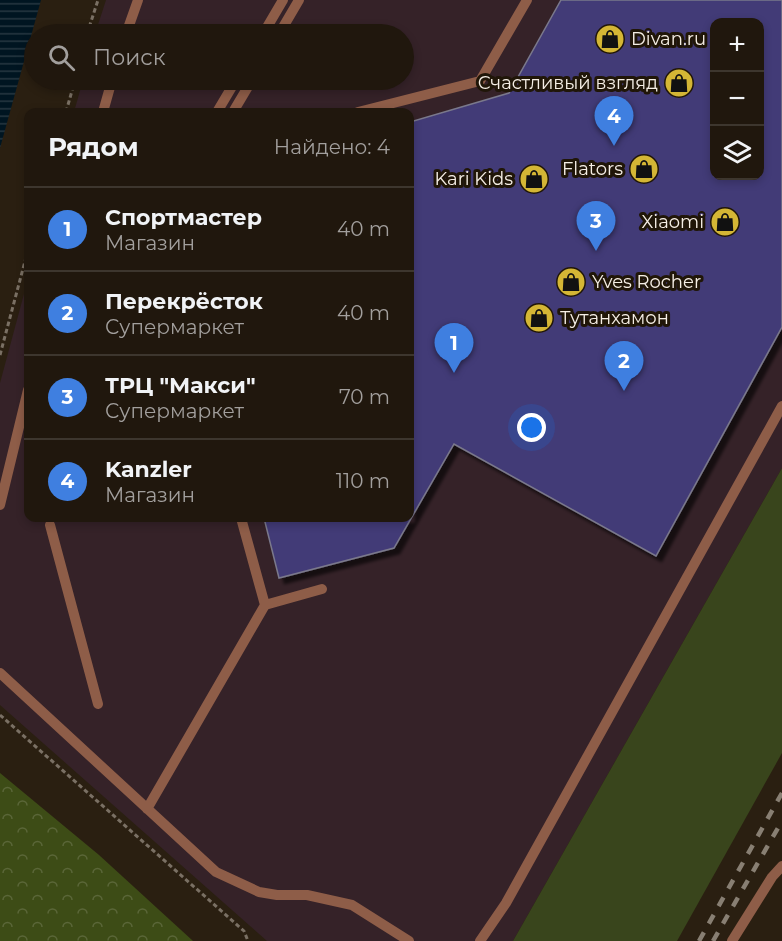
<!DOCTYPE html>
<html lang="ru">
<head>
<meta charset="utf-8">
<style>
  :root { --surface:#20170d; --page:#282016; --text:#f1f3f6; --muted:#a29f9d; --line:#3d362e; --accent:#7c3aed }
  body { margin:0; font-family:Montserrat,sans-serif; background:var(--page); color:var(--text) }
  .controls { position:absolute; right:18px; top:18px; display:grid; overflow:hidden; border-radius:12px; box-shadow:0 3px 9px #0003 }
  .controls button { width:54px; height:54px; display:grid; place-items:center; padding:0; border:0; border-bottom:2px solid var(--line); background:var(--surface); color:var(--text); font:30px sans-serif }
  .you { position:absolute; left:532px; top:428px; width:21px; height:21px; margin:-15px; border:4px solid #fff; border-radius:50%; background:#1a73e8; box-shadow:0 0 0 9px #1a73e833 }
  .badge { display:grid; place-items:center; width:39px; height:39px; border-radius:50%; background:var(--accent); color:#fff; font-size:20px; font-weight:700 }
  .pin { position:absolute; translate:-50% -50px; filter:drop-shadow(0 2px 3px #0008) }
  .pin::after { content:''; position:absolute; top:32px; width:21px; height:18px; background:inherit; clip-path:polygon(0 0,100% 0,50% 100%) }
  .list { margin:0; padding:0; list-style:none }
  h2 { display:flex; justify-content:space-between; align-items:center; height:78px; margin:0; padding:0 24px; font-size:26px }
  h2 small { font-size:20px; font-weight:400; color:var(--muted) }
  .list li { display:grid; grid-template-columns:39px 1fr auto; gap:18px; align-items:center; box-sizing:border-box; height:84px; padding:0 24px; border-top:2px solid var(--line) }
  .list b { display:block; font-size:22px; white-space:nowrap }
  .list p { margin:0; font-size:20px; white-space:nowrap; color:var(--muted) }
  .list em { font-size:20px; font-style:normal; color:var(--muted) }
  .icon { flex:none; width:33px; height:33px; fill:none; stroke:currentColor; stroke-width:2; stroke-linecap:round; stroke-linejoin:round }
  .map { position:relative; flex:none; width:782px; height:941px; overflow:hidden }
  .search { position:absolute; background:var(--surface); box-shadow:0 3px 9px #0003; left:24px; top:24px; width:390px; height:66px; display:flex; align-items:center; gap:15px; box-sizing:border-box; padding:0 21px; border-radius:33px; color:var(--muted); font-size:22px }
  .panel { position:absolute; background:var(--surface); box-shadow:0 3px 9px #0003; left:24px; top:108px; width:390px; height:414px; border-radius:12px }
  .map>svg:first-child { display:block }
</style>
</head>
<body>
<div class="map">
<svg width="782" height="941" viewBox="0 0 782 941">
  <defs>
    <pattern id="forest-crowns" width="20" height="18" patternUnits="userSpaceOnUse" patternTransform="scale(1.5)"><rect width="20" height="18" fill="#3d4c16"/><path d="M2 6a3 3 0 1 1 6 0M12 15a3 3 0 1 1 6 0" fill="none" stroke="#5a6638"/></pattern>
    <pattern id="water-rules" width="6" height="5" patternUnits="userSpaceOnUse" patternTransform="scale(1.5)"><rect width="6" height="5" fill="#001521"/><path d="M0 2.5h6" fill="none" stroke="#263741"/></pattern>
    <filter id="shadow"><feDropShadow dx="5.5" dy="5.5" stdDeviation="1.5" flood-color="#0009"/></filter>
  </defs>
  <rect width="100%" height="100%" fill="#2a1f11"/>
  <!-- commercial -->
  <path fill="#352228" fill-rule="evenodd" d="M106,0H782V468L513,941H267L0,705V383L28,279V518H410V112H74L83,80H404V34H95ZM714,22H760V176H714Z"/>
  <!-- green -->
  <path fill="#39451c" d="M782,468V753L677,941H513Z"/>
  <!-- forest -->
  <path fill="url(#forest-crowns)" d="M0,773L99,855L193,941H0Z"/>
  <!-- water -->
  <path fill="url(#water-rules)" d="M0,0H41L0,148Z"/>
  <!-- building -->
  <path fill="#433a77" stroke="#7a798c" stroke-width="1.5" fill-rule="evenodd" filter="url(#shadow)" d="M561,0H782V327L656,556L454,444L394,548L279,578L264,518H410V122L509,93ZM714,22H760V176H714Z"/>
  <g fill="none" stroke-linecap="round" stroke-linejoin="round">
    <!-- path -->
    <path stroke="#7a7064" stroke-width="3" stroke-dasharray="4.5 3" stroke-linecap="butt" d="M87,34L98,0
      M66,112L75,80
      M0,355L28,250
      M0,715L244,931L248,941"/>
    <!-- service -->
    <path stroke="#8e5d48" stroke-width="10" d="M126,34L138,0
      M263,34L283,0
      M279,34L299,0
      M103,112L112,80
      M217,112L236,80
      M233,112L252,80
      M358,112L480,81L527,0
      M0,505L28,390
      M50,525L98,704
      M265,605L322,589
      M0,673L216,872L259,892L277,895H307L352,905L409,941
      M147,809L265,605L241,518
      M480,941L506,903L782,406
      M732,941L772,877L782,866"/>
    <!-- rail -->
    <path stroke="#887f73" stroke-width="4.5" stroke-dasharray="10 10" stroke-linecap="butt" d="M699,941L782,793
      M713,941L782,821"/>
  </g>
  <!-- icons -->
  <defs>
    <g id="shop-disc" transform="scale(1.5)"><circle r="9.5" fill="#d4b635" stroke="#201608"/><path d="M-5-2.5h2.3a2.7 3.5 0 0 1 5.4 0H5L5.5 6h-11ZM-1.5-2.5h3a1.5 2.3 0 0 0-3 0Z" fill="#111"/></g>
  </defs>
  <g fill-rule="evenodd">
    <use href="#shop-disc" x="610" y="39"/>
    <use href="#shop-disc" x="679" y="83"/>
    <use href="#shop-disc" x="644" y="169"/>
    <use href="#shop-disc" x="534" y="179"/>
    <use href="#shop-disc" x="725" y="222"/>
    <use href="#shop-disc" x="571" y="282"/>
    <use href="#shop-disc" x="539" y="318"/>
  </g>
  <g text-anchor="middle" stroke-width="6" stroke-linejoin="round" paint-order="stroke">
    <!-- poi labels -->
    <g font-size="18" fill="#f6efe6" stroke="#201608" text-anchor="end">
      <text x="631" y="45" text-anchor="start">Divan.ru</text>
      <text x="658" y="89">Счастливый взгляд</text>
      <text x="623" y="175">Flators</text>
      <text x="513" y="185">Kari Kids</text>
      <text x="704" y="228">Xiaomi</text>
      <text x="592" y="288" text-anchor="start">Yves Rocher</text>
      <text x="560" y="324" text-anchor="start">Тутанхамон</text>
    </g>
  </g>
</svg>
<div class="controls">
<button>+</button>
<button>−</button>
<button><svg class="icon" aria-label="layers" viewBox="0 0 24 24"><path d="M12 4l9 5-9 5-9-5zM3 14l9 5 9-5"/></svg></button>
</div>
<div class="you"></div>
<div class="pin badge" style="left:454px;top:373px;background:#3f7fe0">1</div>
<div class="pin badge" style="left:624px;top:391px;background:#3f7fe0">2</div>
<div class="pin badge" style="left:596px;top:251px;background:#3f7fe0">3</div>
<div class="pin badge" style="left:614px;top:146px;background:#3f7fe0">4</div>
<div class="search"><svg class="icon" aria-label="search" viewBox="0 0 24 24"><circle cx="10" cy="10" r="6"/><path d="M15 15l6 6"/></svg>Поиск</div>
<section class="panel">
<h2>Рядом<small>Найдено: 4</small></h2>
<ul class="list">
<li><span class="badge" style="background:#3f7fe0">1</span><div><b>Спортмастер</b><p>Магазин</p></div><em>40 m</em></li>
<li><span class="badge" style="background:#3f7fe0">2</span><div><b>Перекрёсток</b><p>Супермаркет</p></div><em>40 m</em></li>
<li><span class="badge" style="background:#3f7fe0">3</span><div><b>ТРЦ &quot;Макси&quot;</b><p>Супермаркет</p></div><em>70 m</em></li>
<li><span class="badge" style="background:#3f7fe0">4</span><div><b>Kanzler</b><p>Магазин</p></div><em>110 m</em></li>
</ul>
</section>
</div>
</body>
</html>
